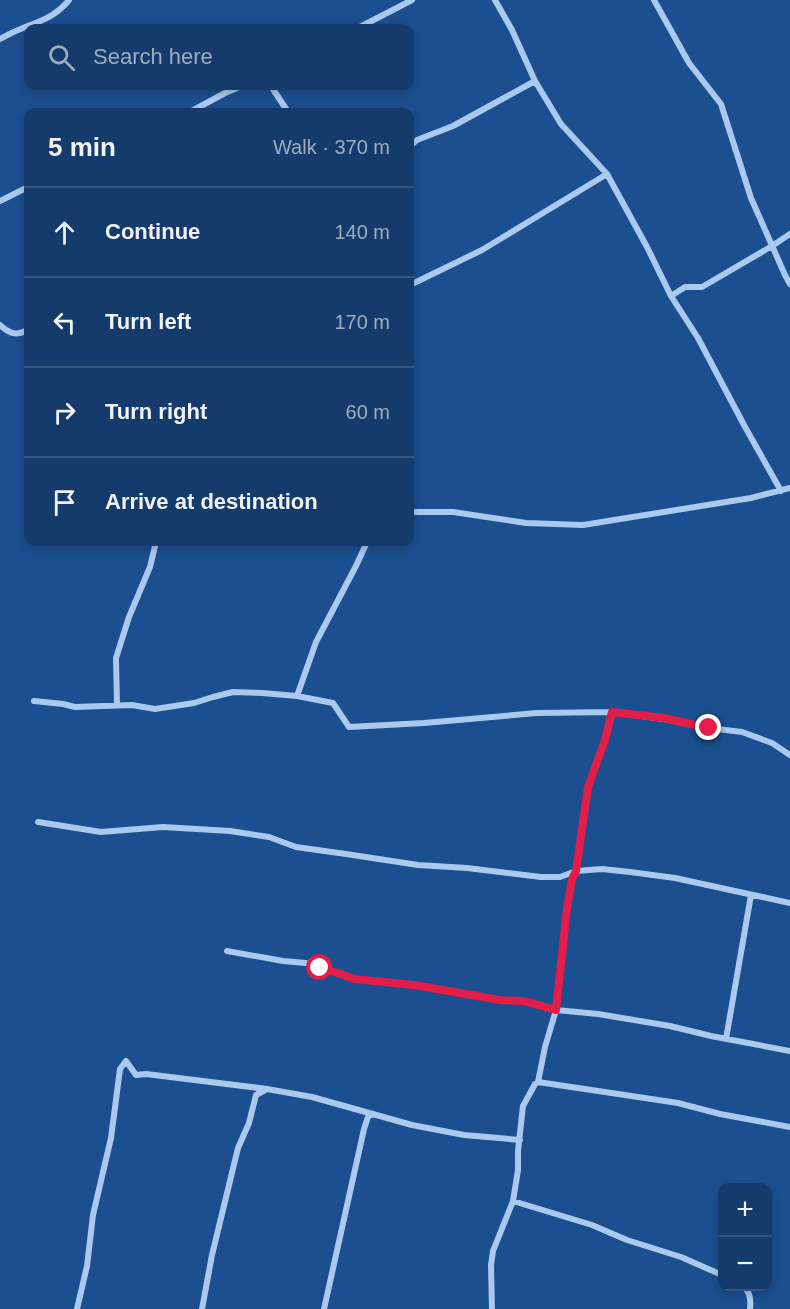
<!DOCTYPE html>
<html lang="en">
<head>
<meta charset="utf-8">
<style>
  :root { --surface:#143b6b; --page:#214673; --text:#f1f3f6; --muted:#9dadc1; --line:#33557e }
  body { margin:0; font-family:Arial,sans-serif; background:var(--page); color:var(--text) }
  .controls { position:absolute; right:18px; bottom:18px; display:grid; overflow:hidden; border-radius:12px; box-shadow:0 3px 9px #0003 }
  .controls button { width:54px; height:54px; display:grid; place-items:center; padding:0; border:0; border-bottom:2px solid var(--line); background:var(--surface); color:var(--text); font:30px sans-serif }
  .stop { position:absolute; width:18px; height:18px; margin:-14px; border:4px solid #e11d48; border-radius:50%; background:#fff }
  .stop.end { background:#e11d48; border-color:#fff; box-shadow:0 2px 6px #0008 }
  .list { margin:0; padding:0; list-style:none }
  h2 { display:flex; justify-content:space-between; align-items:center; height:78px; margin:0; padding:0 24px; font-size:26px }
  h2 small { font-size:20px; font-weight:400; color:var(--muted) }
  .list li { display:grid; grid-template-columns:39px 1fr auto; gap:18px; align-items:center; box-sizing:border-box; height:90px; padding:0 24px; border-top:2px solid var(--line) }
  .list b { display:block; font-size:22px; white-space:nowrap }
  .list em { font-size:20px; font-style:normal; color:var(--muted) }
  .icon { flex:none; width:33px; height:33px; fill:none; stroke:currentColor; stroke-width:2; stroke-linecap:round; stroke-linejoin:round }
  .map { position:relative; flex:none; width:790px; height:1309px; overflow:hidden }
  .search { position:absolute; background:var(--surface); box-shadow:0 3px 9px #0003; left:24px; top:24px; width:390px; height:66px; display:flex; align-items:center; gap:15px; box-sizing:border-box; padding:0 21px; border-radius:12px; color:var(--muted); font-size:22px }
  .panel { position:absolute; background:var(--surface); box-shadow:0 3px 9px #0003; left:24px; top:108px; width:390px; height:438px; border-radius:12px }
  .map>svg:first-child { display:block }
</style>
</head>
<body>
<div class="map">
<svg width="790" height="1309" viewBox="0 0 790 1309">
  <rect width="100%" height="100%" fill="#1b4f8f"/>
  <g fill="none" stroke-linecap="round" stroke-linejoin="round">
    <!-- minor -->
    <path stroke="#a9c9ee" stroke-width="6" d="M495,0L512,30L535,81L561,124L607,174L647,247L671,296L698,338L744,425L781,491
      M654,0L689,63L721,104L751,198L785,275L790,284
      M358,28L412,0
      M0,39C7,35 15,31 23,28C41,21 56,16 69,0
      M271,86L288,112
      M190,112L225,93L242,86
      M410,146L417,140L453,126L535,81
      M0,201L28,187
      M410,285L482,250L607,174
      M671,296L685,287H702L772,246L790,234
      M0,325C10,334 16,336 28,330
      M410,512H453L526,523L583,525L751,498L790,488
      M297,696L316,642L356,566L367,542
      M34,701L63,704L75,707L132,705L155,709L194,703L213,697L233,692L262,693L297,696L333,703L349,727L424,723L537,713L612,712L664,719L709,728L742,732L772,743L790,755
      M117,705L116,658L129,617L150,567L156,542
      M38,822L101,832L163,827L230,831L269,837L296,847L346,854L418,865L467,868L541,877H560L576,871L602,869L630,872L675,878L790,903
      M227,951L283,961L306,963L341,974L354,979L414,985L500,1000L524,1001L556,1010L598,1014L670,1026L711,1036L790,1051
      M726,1039L751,895
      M538,1082L678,1103L720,1114L790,1127
      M513,1201L592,1225L627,1240L681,1257L722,1275
      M743,1286C751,1292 751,1301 750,1309
      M77,1309L87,1266L93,1215L111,1138L120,1069L126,1061L136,1075L146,1074L267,1089L312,1097L412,1125L464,1135L520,1140
      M202,1309L212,1255L238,1148L249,1123L256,1095L267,1089
      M324,1309L364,1129L369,1114L372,1115
      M492,1309L491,1265L493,1251L513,1201L518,1170V1151L523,1106L535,1084L538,1082L545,1047L556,1010L567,908L572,879L576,871L588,787L605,740L612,712"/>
  </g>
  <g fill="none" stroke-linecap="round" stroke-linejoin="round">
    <!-- route -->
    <path stroke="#e11d48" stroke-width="8" d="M320,968L341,974L354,979L414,985L500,1000L524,1001L556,1010L567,908L572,879L576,871L588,787L605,740L612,712L664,718L709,728"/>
  </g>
</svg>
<div class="controls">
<button>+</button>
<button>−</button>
</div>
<div class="stop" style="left:320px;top:968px"></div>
<div class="stop end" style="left:709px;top:728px"></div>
<div class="search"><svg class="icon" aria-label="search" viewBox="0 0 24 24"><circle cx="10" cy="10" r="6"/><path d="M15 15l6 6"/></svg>Search here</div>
<section class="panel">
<h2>5 min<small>Walk · 370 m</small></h2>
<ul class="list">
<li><svg class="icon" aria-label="ahead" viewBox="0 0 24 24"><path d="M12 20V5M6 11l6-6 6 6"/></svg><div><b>Continue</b></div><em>140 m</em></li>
<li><svg class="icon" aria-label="left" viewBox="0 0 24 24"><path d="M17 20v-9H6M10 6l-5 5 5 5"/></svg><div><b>Turn left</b></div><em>170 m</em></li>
<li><svg class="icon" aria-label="right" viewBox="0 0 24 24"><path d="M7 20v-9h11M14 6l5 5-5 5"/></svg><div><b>Turn right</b></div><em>60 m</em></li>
<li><svg class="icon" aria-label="arrive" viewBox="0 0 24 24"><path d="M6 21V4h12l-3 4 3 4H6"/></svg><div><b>Arrive at destination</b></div></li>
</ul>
</section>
</div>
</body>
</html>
